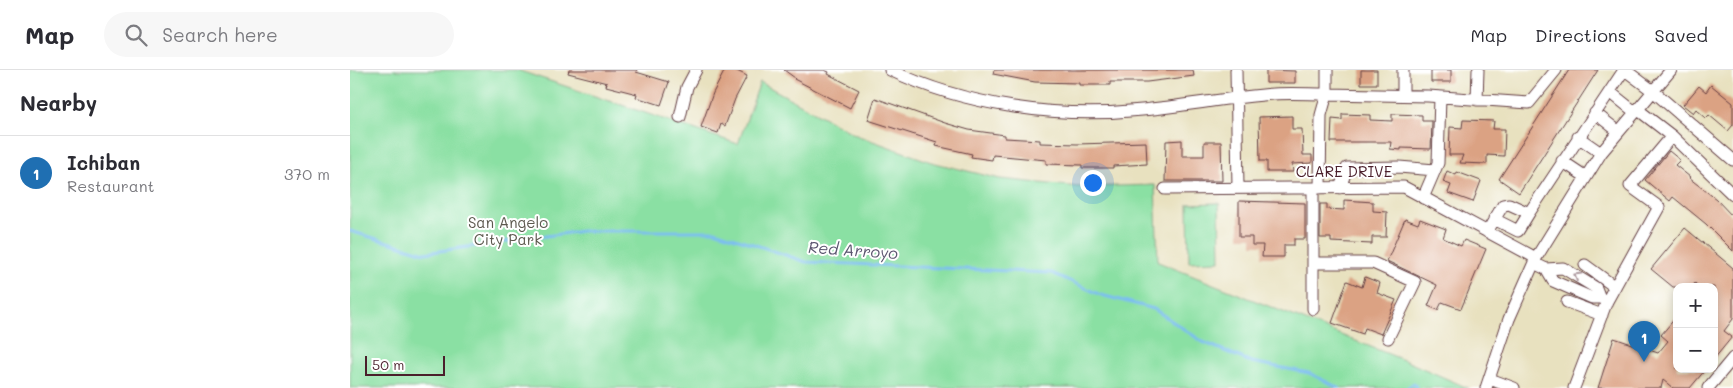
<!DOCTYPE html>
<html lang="en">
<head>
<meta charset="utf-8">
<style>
  :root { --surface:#fff; --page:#f7f7f7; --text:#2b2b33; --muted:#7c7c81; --line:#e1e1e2; --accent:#1f6fb2 }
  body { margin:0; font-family:Mali,sans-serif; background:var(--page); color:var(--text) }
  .controls { position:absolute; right:15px; bottom:15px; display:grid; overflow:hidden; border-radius:10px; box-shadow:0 2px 8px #0003 }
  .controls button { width:45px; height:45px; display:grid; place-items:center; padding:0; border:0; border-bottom:1px solid var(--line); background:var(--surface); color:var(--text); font:25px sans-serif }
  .scale { position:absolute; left:15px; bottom:12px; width:80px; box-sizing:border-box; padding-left:5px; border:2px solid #4a1f2b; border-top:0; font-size:14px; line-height:18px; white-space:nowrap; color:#4a1f2b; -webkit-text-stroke:4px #fff; paint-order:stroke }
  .you { position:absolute; left:742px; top:112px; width:18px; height:18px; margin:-12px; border:4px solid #fff; border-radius:50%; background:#1a73e8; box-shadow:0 0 0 8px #1a73e833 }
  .badge { display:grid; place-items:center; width:32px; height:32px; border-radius:50%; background:var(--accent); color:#fff; font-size:16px; font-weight:700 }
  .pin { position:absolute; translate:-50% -41px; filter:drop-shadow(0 1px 2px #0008) }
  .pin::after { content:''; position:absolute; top:26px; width:18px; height:15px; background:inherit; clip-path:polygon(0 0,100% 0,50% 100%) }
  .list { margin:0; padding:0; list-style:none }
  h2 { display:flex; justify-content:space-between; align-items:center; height:65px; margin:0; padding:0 20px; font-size:21px }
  h2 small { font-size:16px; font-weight:400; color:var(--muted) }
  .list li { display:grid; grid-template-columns:32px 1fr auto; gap:15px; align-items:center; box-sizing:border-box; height:75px; padding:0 20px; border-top:1px solid var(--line) }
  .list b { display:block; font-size:19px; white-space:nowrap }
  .list p { margin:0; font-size:16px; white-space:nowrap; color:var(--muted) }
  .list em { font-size:16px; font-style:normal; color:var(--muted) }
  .icon { flex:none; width:28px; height:28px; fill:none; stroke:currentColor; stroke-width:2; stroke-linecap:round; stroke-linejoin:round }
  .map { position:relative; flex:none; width:1383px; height:318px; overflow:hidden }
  header { display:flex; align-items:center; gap:30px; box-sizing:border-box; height:70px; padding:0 25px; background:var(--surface); border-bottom:1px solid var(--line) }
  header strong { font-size:24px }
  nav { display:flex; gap:28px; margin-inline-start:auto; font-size:18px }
  .search { width:350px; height:45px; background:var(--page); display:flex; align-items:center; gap:12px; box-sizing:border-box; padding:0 18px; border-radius:28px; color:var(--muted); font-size:19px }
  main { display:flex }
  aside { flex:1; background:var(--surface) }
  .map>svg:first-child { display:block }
</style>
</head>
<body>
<header>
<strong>Map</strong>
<div class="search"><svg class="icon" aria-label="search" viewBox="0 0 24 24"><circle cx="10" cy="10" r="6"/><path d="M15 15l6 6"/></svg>Search here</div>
<nav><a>Map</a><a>Directions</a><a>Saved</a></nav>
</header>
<main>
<aside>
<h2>Nearby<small></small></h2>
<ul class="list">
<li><span class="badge">1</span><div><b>Ichiban</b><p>Restaurant</p></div><em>370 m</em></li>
</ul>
</aside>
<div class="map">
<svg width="1383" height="318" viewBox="0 0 1383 318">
  <rect width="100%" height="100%" fill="#fff"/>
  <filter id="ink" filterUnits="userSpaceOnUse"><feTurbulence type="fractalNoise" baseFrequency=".02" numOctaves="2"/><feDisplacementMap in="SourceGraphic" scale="10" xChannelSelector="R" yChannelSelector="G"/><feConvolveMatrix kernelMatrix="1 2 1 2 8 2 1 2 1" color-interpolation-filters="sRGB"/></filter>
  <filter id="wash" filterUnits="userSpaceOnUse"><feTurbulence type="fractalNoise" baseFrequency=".0096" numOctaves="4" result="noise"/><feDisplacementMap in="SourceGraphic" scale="20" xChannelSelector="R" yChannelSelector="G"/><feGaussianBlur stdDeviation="1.12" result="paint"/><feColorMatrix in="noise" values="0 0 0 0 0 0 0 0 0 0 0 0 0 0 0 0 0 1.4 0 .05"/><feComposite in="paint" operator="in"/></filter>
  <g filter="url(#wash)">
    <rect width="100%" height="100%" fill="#e8e1bf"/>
    <!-- green -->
    <path fill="#8ae0a3" stroke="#6a8067" d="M0,0H167L388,74L410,12L506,65L581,92L650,109L730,117L805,115L808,192L1056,291L1118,318H0Z
      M869,133L870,191L839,192L838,134Z"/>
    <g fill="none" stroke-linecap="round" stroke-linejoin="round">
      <!-- stream -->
      <path stroke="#7cbdf1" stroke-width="3" d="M0,161L75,183L232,161H365L456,192L702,203L751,225L804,239L853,272L901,292L959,303L989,318
        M1057,318L1064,313L1067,318"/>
    </g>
    <g id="blocks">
      <!-- building -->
      <path fill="#dba283" d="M219,0H287L286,2L319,12L311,35L286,27L287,24L256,16L257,13L218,3Z
        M375,0H385L397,6L385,29L375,56L371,54L368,63L351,57L363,23Z
        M434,0H474L479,2L478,4L509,20L500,38L444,9L445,8Z
        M644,0H843L844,6L797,12H760V15H729V13L685,12L643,4Z
        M916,0L945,1V13H916Z
        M1011,0H1027V14H1011Z
        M1081,0H1101V12H1081Z
        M1219,0H1248L1169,123L1149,109Z
        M1361,15L1383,33V55L1378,61L1359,45L1356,48L1346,39L1343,43L1333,35L1349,16L1356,22Z
        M525,28L595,53L619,60L655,65V68L690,70V73L727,74L796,72L797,94L763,96V98H732V95L696,94V90L643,85L642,90L621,87L622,84L586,76L587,72L518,50Z
        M992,44L1020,45V50L1042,51V44L1072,45V51H1082L1081,79L1051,78V80L1040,79L1041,72H981L982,49L992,50Z
        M942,46V59H952L953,85H962V93L942,94L943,102H917V91H910L909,47Z
        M1113,50L1144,51L1143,59H1155L1154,86L1137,85V94L1110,93L1113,85H1099L1100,57L1112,58Z
        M832,70V86H854V72H871L872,111H815L816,71Z
        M1319,81L1330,90L1325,95L1340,107L1339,108L1366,129L1383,147V181L1356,154L1323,127L1320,131L1295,110Z
        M1097,101L1106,105L1107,102L1131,111L1123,132L1098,123L1101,115L1093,112Z
        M994,130L1023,132V141L1037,142L1036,167H1022V174L981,172V168H970V134H977V139L994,140Z
        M889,131L955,133V169H944V175H934V187H912L913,175H902V167H889Z
        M1055,149L1068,154L1070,149L1096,159L1093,168L1111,176L1114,170L1136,179L1111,239L1092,232L1088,240L1078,236L1087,215L1037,191Z
        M1335,158L1383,198V249L1374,261L1382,267L1364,289V217H1349L1345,213L1342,217H1323L1301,199Z
        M1015,207L1030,213L1027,223L1046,230L1031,264L1015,258L1013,264L982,253L997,211L1012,217Z
        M1327,246V299H1356L1340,318H1323L1313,310L1311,318H1248L1264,268L1308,283L1318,271L1311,265Z"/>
    </g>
  </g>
  <g filter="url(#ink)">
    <use href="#blocks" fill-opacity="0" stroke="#623c41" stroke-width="1"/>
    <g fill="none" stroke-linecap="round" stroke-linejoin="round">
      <!-- minor casing -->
      <g stroke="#623c41" stroke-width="13">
        <path id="minor" d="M540,0C615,36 709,49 792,40C836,36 880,27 924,24C941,23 959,24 977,24V0
          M886,0L888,118
          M1053,0V25
          M1275,0L1303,21L1383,90
          M1260,22L1285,42
          M1127,30L1128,0
          M1245,43L1268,61
          M330,47L337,17L346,0
          M1322,66L1383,125
          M1228,67L1251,83
          M1212,91L1236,107
          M963,118V239
          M970,118L971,45L977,24L1078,26L1179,33L1206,0
          M990,118L997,98L1049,97L1085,100
          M815,119L1054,117L1186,188
          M1073,128L1088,93L1090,27
          M1144,149L1168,161L1179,143
          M1137,162L1153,135L1159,134L1179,143L1274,0
          M963,193H1023L1065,212L1038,268
          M1235,195L1265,217
          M1190,196L1196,199L1213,198L1246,218L1250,228
          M1196,199L1203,211L1242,228H1250L1257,231L1224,318
          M1257,231L1309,137L1280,116L1322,66L1287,39
          M1217,232L1252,245
          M1140,309L1164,318
          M1136,318L1159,249L1186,188L1251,83L1321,0
          M1358,318L1383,288"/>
      </g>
      <!-- minor -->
      <use href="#minor" stroke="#fff" stroke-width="11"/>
    </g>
    <!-- one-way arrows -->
    <defs><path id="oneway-chevron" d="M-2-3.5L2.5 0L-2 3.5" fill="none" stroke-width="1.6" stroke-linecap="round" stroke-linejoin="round" transform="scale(1.25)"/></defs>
    <use stroke="#ae9aa0" href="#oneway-chevron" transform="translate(1227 206) rotate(-149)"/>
  </g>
  <g text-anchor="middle" stroke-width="4" stroke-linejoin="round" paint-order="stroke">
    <!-- street labels -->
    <g font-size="15" fill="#4a1f2b" stroke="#fff">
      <text x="994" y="107">CLARE DRIVE</text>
    </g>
    <!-- park labels -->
    <g font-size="15" fill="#5d594f" stroke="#fff">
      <text x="158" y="158">San Angelo<tspan x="158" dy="17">City Park</tspan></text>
    </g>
    <!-- water labels -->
    <g font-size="16" font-style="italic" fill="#5c5670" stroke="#fff">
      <text transform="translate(503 180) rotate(4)" y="6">Red Arroyo</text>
    </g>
  </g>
</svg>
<div class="controls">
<button>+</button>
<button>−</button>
</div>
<div class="scale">50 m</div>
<div class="you"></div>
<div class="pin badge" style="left:1294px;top:292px">1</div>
</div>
</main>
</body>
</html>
